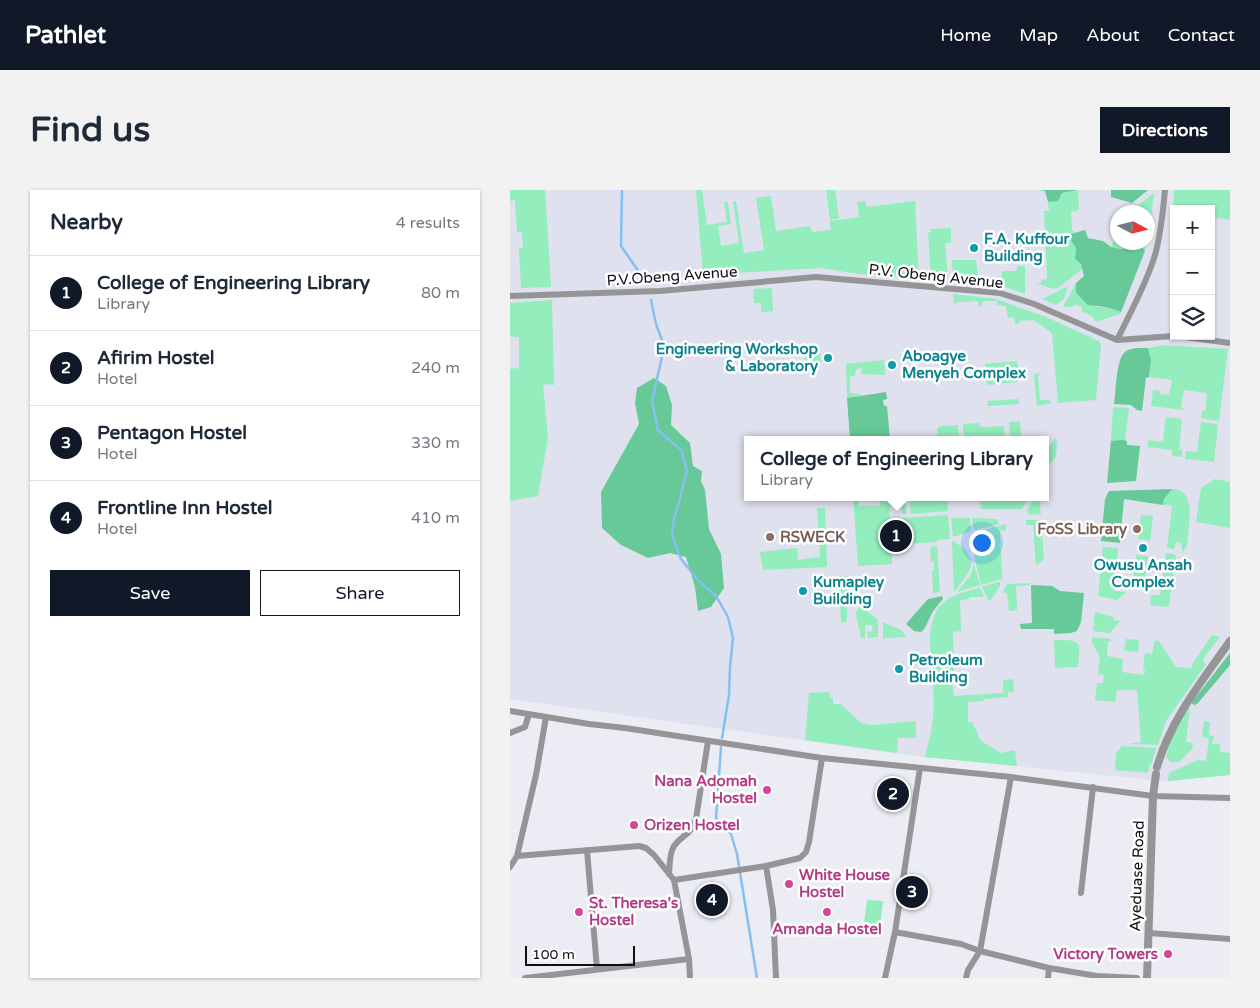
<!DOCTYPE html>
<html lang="en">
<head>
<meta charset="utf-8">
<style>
  :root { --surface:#fff; --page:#f2f2f3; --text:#1f2937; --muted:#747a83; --line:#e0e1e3; --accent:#111827 }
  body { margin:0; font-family:"Varela Round",sans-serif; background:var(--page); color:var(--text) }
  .controls { position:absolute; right:15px; top:15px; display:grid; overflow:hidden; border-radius:0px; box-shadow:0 1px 4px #0004 }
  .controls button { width:45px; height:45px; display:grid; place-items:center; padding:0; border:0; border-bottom:1px solid var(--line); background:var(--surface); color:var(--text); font:25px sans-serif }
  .compass { position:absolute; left:600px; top:15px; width:45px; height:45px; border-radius:50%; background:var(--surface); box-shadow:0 1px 4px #0004; rotate:97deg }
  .scale { position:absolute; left:15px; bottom:12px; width:110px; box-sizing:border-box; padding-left:5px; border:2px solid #0f0f12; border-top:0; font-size:14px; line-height:18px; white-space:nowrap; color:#0f0f12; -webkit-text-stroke:4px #fff; paint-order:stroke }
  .you { position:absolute; left:471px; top:352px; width:18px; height:18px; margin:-12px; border:4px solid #fff; border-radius:50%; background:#1a73e8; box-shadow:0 0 0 8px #1a73e833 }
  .badge { display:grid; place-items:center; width:32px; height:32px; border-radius:50%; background:var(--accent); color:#fff; font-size:16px; font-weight:700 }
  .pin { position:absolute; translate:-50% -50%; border:2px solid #fff; box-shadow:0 1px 5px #0006 }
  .popup { position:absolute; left:234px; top:246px; width:305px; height:65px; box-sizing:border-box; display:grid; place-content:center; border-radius:0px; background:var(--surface); filter:drop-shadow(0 1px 4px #0005); font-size:16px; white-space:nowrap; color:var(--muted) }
  .popup b { font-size:19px; color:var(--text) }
  .popup::after { content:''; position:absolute; left:50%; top:100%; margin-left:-10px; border:10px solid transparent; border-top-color:var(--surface) }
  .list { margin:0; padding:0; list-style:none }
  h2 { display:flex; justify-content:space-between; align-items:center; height:65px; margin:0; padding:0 20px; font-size:21px }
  h2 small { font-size:16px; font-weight:400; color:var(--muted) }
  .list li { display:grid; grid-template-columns:32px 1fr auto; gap:15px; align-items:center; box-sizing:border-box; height:75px; padding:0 20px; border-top:1px solid var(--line) }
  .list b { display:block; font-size:19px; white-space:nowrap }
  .list p { margin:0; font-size:16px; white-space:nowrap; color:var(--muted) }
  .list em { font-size:16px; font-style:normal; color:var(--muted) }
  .actions { display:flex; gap:10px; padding:15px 20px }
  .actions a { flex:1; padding:11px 0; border:1px solid var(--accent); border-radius:0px; text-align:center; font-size:18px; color:var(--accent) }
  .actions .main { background:var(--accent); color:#fff }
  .icon { flex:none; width:28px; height:28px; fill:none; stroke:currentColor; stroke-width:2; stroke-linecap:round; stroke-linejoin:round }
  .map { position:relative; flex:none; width:720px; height:788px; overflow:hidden; border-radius:0px }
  header { display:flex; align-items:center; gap:30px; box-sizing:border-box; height:70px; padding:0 25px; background:var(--accent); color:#fff }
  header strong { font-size:24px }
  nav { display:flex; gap:28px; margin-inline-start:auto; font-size:18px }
  .intro { display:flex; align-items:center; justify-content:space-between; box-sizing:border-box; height:120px; padding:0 30px }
  h1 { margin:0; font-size:35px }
  .button { padding:12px 22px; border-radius:0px; background:var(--accent); color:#fff; font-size:18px; font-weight:700 }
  main { display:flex; gap:30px; padding:0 30px }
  aside { flex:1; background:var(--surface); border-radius:0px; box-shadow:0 1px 4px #0004 }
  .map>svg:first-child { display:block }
</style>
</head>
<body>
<header>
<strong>Pathlet</strong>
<nav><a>Home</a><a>Map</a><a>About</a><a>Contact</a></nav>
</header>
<div class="intro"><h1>Find us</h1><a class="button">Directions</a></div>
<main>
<aside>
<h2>Nearby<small>4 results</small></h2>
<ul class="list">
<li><span class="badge">1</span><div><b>College of Engineering Library</b><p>Library</p></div><em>80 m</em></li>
<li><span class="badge">2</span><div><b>Afirim Hostel</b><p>Hotel</p></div><em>240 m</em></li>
<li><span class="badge">3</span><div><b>Pentagon Hostel</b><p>Hotel</p></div><em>330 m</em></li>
<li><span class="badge">4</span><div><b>Frontline Inn Hostel</b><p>Hotel</p></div><em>410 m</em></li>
</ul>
<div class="actions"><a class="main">Save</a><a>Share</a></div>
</aside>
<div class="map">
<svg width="720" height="788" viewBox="0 0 720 788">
  <rect width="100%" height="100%" fill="#ecedf4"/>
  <!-- built -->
  <path fill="#dfe1ee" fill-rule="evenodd" d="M0,0H720V585L652,591L404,566L0,509ZM664,19H701V146H664ZM608,22H638V52H608ZM237,250H535V307H237Z"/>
  <!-- green -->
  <path fill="#93edbd" d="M0,0H35L41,97L11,98L9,58H13L12,42H7L5,10L0,11Z
    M186,0H192L197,35L217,32L214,12H218L221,34L208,36L211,56L229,53L223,11H226L234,63L254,60L246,8L261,6L266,41L300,36L302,42L321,40L320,31L349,27L347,12L355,11L357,17L404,11L406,13L405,15L409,88L349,84L310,78L193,85Z
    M316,0H325L329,28L320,30Z
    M568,0L569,20L561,22L562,40L565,42L561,44L566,58L565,69L571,74L572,79L548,98L544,99L526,93H531V90L537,89L534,21H539L538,12L548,11L552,3Z
    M664,0H720V30L701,27V19H664L663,21Z
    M644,3L638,52V22H623L631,13Z
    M441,38V53H435L438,89L421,88L418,43L421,42L420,39Z
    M607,44L608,52H637L635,61L632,57C620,56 614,60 601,57Z
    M442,70H466L468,87H485V95L443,90Z
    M507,76H515V104L492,96V81H507Z
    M566,93V103L587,117H596L611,122L610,124L586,132L582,126L571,121L572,117L565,114L563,117H555L554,115Z
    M558,96L554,109L546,115L532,109Z
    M262,98L263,121L251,122V113H244L243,99Z
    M443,104L486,109L536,127L589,151L591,155L586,210L548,213L542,143L524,130L509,131V133L505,134L504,127L498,128L496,116L487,115V111H473L471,117L469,116L468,111L446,112L444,116Z
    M42,110L44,195L33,194L38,248L28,306L0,311V179L9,178V148L0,146V113Z
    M655,155L718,159L709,231L691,228L692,221H695L697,203L674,200L671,218H674L673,220L641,216L643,200L650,201V204L659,205L662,190L639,187L641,170L638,158Z
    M294,163H310L311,173L295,174Z
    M374,170L375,185L351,184L352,178L346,179L345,185L340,187V203L353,205L337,208L336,174Z
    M507,171L509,185L507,186V192L477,195L475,174Z
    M531,183L528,186L530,210H539L541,213L527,216L524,184Z
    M508,209L509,214L478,216L477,211Z
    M603,217L619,218L615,251H601Z
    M656,227L672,229L669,259L672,260V267L662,266V260L638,257V250L653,252Z
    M510,231L511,247H500L499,232Z
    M691,232L708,234L704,272L675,269L676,261L687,262Z
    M469,233L470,237L494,236L495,250H454L453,234Z
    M448,235L449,250H423L428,243L427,239L430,236Z
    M546,247C547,257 549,270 537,275L535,274V263Z
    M705,289L720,292V338L686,332L691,298Z
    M662,299C688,299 678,338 677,355L674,361H672V353L666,352L664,359L657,358L662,316L653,315L654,309Z
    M343,307H348L349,316H370L369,307H395L397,324H392L391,316L379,317L382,374L348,376Z
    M399,307H437L438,321L401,324Z
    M470,307H520L511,319H471Z
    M525,307H529L531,324L519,325L517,320Z
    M307,318H315L317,377L253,380L250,362L287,358L288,370L310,367Z
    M438,325L440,349L428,350L427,352L395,354L393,328Z
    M631,325L643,326L640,351L628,349Z
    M441,328H460L461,341L443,347Z
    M462,328L487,329L489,334L464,340Z
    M516,330H531L534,370L526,375L523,335H516Z
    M496,334V340L490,341L492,389L471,395L465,369L464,343Z
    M442,350L455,359L462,371L459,382L444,402Z
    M427,356L430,402L423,403L422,380H424V372L421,371L420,357Z
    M593,357L608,358L607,371L592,369Z
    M656,363L666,365L659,415L657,417L640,415L641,405H650Z
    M626,365L638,366L635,390L623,389Z
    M464,375L470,395L447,402L460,386Z
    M591,377L606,379L604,401L616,402L607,410L588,406Z
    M329,386H338L337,428L336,432L331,433Z
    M488,392H490V396L480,411L477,408L472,397Z
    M520,393V395L506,396L507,420L499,421L497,403H493L495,397L498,394Z
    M470,398L474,407H459V409L450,410L451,441L443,442L444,486H446V489L423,491C421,463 411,420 444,406C452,402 462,400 470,398Z
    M349,418H354L368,430V447L358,448L357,442L363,441L362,435H355V448H351C350,438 346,431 346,421Z
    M585,422L603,427L604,430L610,431L600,443L583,441Z
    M373,432L391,440L397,447L373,448Z
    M702,445L710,447L694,467L693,472L696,474L656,531L648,555L618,554L631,552L627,500H607L605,512L585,510L587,493H593L594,485L588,484L590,467L582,453V447L601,449V451H598L597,466L613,469L612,482L634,485L635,480L633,479L635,463L642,464L645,450L649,451L666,477L682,478L683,473Z
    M616,449L629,450L628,462L614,461Z
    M544,450C571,450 571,450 568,477L545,478Z
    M503,489L504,502H498V507L474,509L473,511L458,512V532H462L471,551L491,563L505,560L507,576L415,567C423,537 425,524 423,494L442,493L444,506L493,503V490Z
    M319,502L320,508H323V514H331L351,533L361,535L406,531V548H388L387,563L295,550L299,503Z
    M680,516L676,552L683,553L682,559L669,572H660L656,567L662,547Z
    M694,531L700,532L699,545L704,546L702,554H710V562L720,563V585L658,591L659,583L688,570L696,571L699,548L692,547Z
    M612,556L646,558L641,575H639L638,583L605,580L606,563Z
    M357,710L373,711L369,744L353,742Z"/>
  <!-- forest -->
  <path fill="#67c997" d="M529,0H568L552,3L548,11L538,12L535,1Z
    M601,0H638L622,13L601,7Z
    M575,40L578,48L593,51L601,57L611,59L628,54L632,57L635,61L611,122L596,117L578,115L566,103V93L574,86L571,74L565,69L566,58L561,50V44Z
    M626,158H638L641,170L639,187L636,188L632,221L627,220L621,215L604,214C606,202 606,169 615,162C618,159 622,159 626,158Z
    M144,188L156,196L162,215L161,235L180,253L183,276L192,281L191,291L195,300L199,339L211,364L214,398L201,417L188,421L185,397L176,367L160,363L138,368L111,355L92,338L91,302L129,234L125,213L127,198Z
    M376,202L377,209L373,210L374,216H377L380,250H340L337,208Z
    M612,250L617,251V255L630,256L626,291L597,293L601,251Z
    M662,299L654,309L653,315L614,309L610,353L591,351L595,309L599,301Z
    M521,395L542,396L550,401L574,403L571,432L567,441L561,443L544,444V439H511L510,434L522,433Z
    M432,406L433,409C428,415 423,420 420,427C417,433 416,438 411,442L404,441L396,434L418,409Z
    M720,463V475L688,513L685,515L682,514V512Z"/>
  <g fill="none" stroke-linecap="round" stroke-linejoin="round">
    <!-- stream -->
    <path stroke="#85c0f3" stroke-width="2.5" d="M112,0L111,56L138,95
      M141,110L146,134L152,150L153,162L142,211L148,240L172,261L177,281L171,303
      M171,305L164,329L162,345L171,369L188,390L206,406L218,427L223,448L220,477L219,505L212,548
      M211,557L206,628L221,644L227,664L247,788"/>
    <!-- minor -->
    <path stroke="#959597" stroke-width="6" d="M0,106L150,101L306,87L490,103L524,114L607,150L664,146
      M667,146L720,153
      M607,150C620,123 636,95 645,65C651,44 653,22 655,0
      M0,521L79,534L115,538L312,568L501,587L643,606L720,608
      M0,543L15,537L19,524
      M501,587L470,761L539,778L587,786L627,788
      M77,660L87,779
      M7,666L129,656L136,658L144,665L164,690L179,769L180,788
      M256,676L263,720L266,788
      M0,677L7,666L26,585L36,527
      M159,684C160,675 159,664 164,656C172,644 180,647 186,629L198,551
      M164,690L256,676L290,668L296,662L299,652L312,568
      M571,703L583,597
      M385,742L451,754L470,761L458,780L456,788
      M639,743L720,749
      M15,788L179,769
      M375,788L385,742L410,578
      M538,788L539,778"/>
    <!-- tertiary -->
    <path stroke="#959597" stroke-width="8" d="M647,577C661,529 692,491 720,451
      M637,788L643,606L646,584"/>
  </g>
  <!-- markers -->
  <g fill="#0f9aa8" stroke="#fff" stroke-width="2">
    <circle cx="464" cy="58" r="5"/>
    <circle cx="318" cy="168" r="5"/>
    <circle cx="382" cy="175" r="5"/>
    <circle cx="633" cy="358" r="5"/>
    <circle cx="293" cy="401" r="5"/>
    <circle cx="389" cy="479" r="5"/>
  </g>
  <g fill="#8d6e63" stroke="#fff" stroke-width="2">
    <circle cx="627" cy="339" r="5"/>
    <circle cx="260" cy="347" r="5"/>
  </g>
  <g fill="#d1479c" stroke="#fff" stroke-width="2">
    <circle cx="257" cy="600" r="5"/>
    <circle cx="124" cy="635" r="5"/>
    <circle cx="279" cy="694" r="5"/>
    <circle cx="69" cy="722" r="5"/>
    <circle cx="317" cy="722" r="5"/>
    <circle cx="658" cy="764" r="5"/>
  </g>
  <g text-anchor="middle" stroke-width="5" stroke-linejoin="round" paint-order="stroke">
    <!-- culture labels -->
    <g font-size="15" font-weight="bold" fill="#0d838f" stroke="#fff" text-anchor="start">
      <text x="474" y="54">F.A. Kuffour<tspan x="474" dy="17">Building</tspan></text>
      <text x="308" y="164" text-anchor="end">Engineering Workshop<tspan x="308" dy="17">&amp; Laboratory</tspan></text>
      <text x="392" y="171">Aboagye<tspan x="392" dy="17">Menyeh Complex</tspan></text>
      <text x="633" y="380" text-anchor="middle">Owusu Ansah<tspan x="633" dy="17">Complex</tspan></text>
      <text x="303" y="397">Kumapley<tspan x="303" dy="17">Building</tspan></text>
      <text x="399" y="475">Petroleum<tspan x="399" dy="17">Building</tspan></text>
    </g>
    <!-- street labels -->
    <g font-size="15" fill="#0f0f12" stroke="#fff">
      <text transform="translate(162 86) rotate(-4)" y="5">P.V.Obeng Avenue</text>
      <text transform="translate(426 86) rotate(6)" y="5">P.V. Obeng Avenue</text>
      <text transform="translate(627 686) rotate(-88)" y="5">Ayeduase Road</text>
    </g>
    <!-- education labels -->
    <g font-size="15" font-weight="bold" fill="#785e54" stroke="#fff" text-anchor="end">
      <text x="617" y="344">FoSS Library</text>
      <text x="270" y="352" text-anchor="start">RSWECK</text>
    </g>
    <!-- hotel labels -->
    <g font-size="15" font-weight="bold" fill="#b23c85" stroke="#fff" text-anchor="start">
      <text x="247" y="596" text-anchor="end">Nana Adomah<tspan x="247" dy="17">Hostel</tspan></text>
      <text x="134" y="640">Orizen Hostel</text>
      <text x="289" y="690">White House<tspan x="289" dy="17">Hostel</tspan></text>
      <text x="79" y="718">St. Theresa's<tspan x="79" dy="17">Hostel</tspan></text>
      <text x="317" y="744" text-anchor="middle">Amanda Hostel</text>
      <text x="648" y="769" text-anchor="end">Victory Towers</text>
    </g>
  </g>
</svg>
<div class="controls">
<button>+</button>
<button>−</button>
<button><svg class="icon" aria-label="layers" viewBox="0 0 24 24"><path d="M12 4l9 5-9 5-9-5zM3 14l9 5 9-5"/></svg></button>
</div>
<svg class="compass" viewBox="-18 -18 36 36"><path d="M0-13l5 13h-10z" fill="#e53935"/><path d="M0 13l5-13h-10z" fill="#747a83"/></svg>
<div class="scale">100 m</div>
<div class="you"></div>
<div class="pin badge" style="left:386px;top:346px">1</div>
<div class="popup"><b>College of Engineering Library</b>Library</div>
<div class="pin badge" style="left:383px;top:604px">2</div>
<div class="pin badge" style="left:402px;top:702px">3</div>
<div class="pin badge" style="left:202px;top:710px">4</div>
</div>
</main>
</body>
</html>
